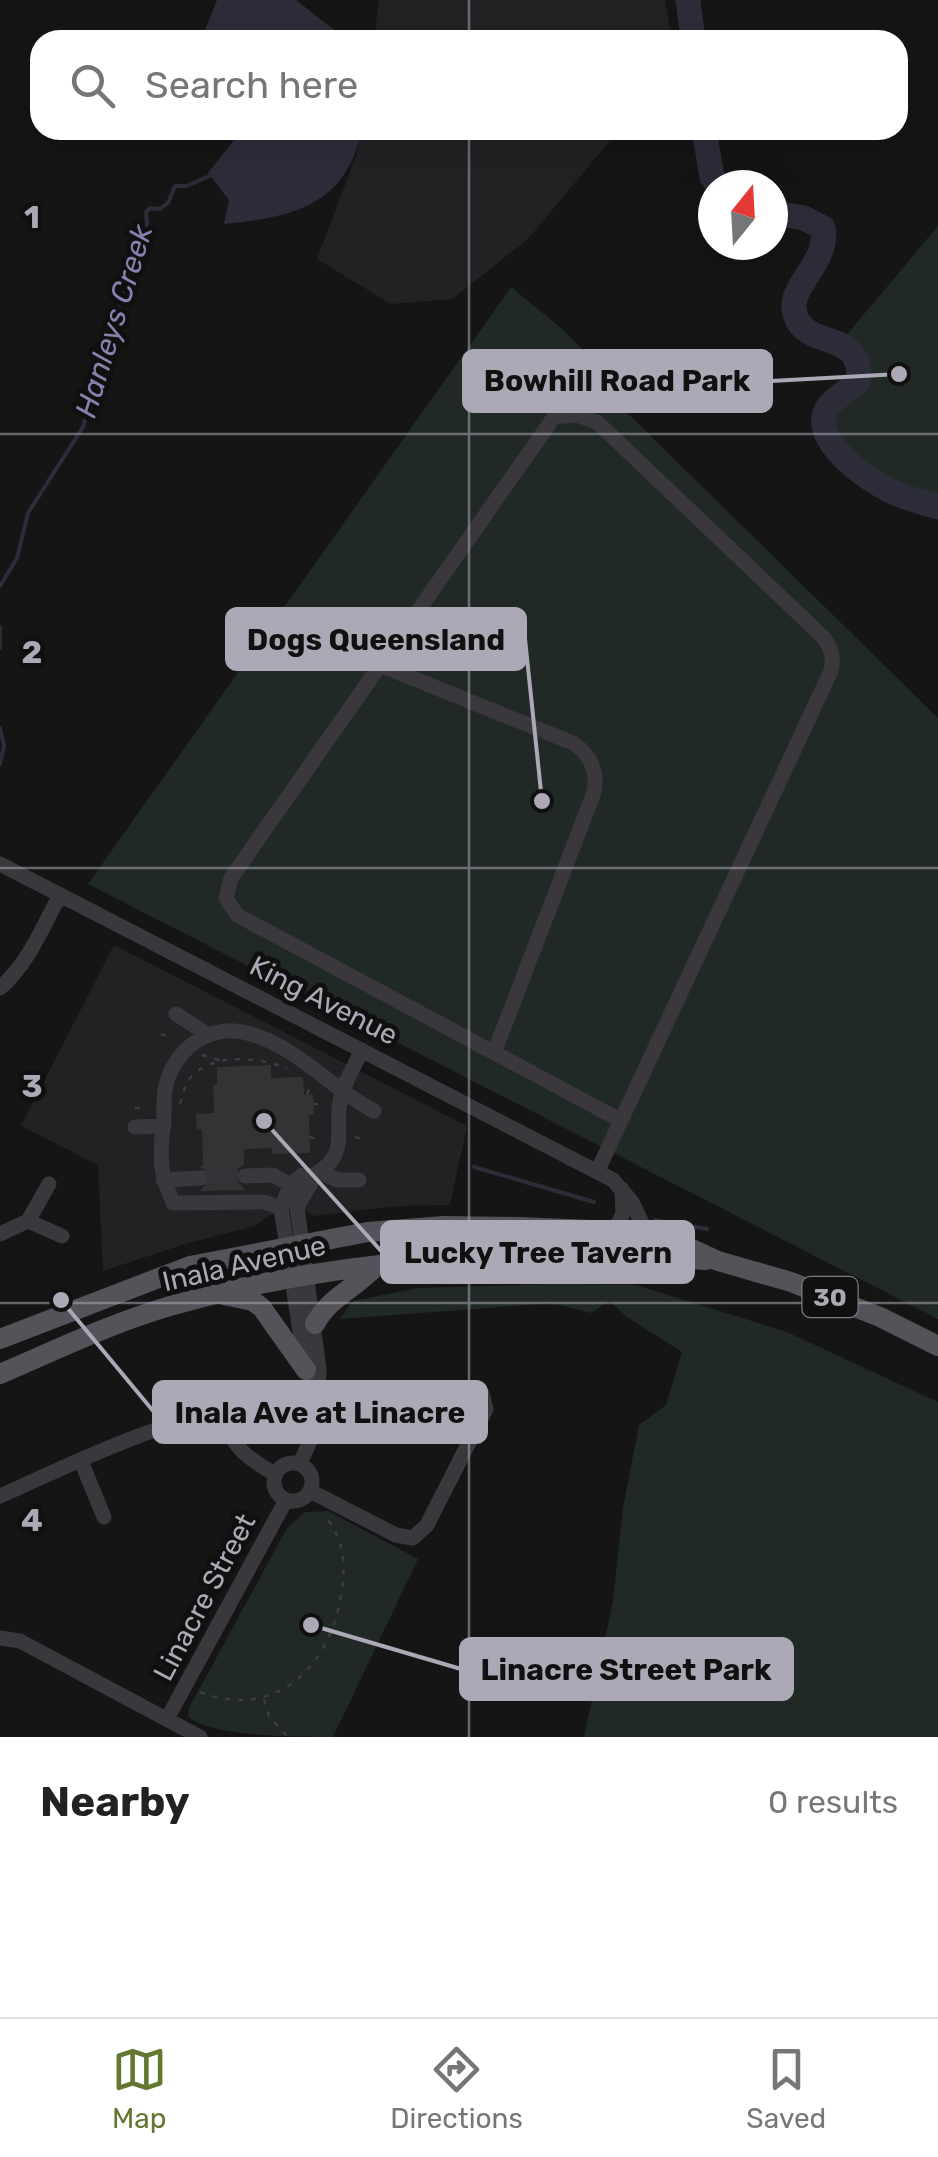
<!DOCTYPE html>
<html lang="en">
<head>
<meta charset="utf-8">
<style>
  :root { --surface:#fff; --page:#f6f6f6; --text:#222; --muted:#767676; --line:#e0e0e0; --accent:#627830 }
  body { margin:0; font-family:Rubik,sans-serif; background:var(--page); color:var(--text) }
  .compass { position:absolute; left:698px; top:170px; width:90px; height:90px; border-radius:50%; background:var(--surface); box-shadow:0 10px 40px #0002; rotate:18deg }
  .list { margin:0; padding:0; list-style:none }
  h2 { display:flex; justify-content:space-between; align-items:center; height:130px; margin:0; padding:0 40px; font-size:42px }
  h2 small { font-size:32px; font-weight:400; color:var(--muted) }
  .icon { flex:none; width:55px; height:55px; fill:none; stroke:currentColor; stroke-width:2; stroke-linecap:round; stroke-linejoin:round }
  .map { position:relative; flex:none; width:938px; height:1737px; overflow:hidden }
  .search { position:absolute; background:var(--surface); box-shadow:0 10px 40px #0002; left:30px; right:30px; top:30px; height:110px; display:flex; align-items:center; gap:25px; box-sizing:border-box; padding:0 35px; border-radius:30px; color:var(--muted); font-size:38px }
  .sheet { height:280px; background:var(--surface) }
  nav { display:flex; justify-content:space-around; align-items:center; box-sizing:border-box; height:140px; border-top:2px solid var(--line); background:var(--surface); font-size:28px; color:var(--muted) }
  nav a { display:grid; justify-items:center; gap:5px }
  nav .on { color:var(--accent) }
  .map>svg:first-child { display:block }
</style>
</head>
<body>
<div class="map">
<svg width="938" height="1737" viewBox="0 0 938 1737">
  <rect width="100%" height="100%" fill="#161516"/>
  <!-- built -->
  <path fill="#222123" d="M379,0H665L672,40H374Z
    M362,130H619L528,239L452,299L391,304L317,259L356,156Z
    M114,945L467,1126L450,1205L398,1206L314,1216L305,1210L270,1215L255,1226L185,1244L103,1271L98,1165L21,1126Z"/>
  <!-- green -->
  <path fill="#212927" d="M938,226V507C923,502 907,499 893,492C869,481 806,439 828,407C835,398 849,390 858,382C861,362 855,355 839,344Z
    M511,287L561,328L611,378V397L938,718V1319L88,884Z
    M556,1284L636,1285L787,1332L938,1402V1737H584L613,1601L623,1508L639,1425L666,1405L682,1352L627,1317L609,1301L591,1313L552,1303L340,1319L353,1301L418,1288Z
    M328,1511L418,1559L333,1737C297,1737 208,1737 188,1716L189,1708L287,1528L305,1512Z"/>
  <!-- water -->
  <path fill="#2d2c39" d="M217,0H296L338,33L365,40H201Z
    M242,130H362C345,207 292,217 224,224L229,200L208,173Z"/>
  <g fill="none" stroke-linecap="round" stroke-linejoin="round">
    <!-- stream -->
    <path stroke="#2d2c39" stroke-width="4" d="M0,586L17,558L28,513L83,427L114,318L135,268L147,223L146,212L150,208L160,209L168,203L175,186H186L212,175
      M0,627V648
      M0,728L4,746L0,764
      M474,1167L594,1202
      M655,1220L707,1229"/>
    <!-- river -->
    <path stroke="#2d2c39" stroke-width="25" d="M688,0L693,40
      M704,130L712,177L718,185
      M773,213L804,218L823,228C830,262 786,287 795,314C805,351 865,328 858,382C849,390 835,398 828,407C807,439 869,481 893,492C907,499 923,502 938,507"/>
  </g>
  <!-- building -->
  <path fill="#333235" d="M271,1065V1078L303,1077L304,1095L313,1094L314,1114L309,1115L310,1153L272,1154V1148L244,1149V1165L236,1170L234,1177L245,1190L200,1191L211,1178L209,1171L199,1167L203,1165L202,1129H197L196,1114L214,1113L213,1085H217V1067Z"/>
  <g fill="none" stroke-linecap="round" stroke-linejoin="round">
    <!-- minor-tunnel -->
    <path stroke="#343236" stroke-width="15" stroke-dasharray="15 8" stroke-linecap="butt" d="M200,1178L245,1176"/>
    <!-- path -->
    <path stroke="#3e3c42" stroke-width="2.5" stroke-dasharray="5 8" stroke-linecap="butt" d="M161,1034L173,1039
      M202,1055L223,1061
      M307,1094L310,1087
      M180,1104C183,1094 185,1083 193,1075C215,1053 262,1057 287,1069
      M313,1104H323
      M135,1108H148
      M309,1137L322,1140
      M355,1137L368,1140
      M200,1692C275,1721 330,1667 341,1595C346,1564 345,1541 325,1516
      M264,1699L269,1716L288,1737"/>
    <!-- minor -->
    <path stroke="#3a383d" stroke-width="15" d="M380,665L573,743C591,755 599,773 593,795L494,1053
      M0,864L613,1180L632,1202L647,1234
      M0,988C28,964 42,928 60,895
      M176,1014L207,1034
      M135,1127L164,1126
      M319,1172L338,1180H359
      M597,1172L831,671C834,657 832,650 824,638L597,422L576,415L554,417L231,878L226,898L237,915L620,1120
      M245,1176L273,1175L296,1188
      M163,1180L200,1178
      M281,1208L264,1202L173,1203C171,1196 167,1189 165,1182C160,1167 161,1144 163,1128C165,1116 163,1102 165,1090C172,1050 210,1021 251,1034C298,1048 332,1089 374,1111
      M28,1221L62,1236
      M615,1231L623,1213L622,1189
      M0,1234L28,1221L49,1184
      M316,1391L306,1370L281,1208L291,1184L302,1175C313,1177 316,1174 324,1168C347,1150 335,1127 340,1102C343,1084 354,1067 362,1050
      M81,1461L104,1517
      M274 1482a19 19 0 1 1 38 0a19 19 0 1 1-38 0Z
      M300,1464L317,1424L319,1369L297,1207L311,1183V1176
      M310,1491L396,1535L413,1538L427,1525L486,1409L482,1393
      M0,1496C37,1480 177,1411 210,1420C227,1425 232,1441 243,1452C253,1461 264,1468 275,1474
      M0,1638L20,1641L200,1737
      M167,1719L286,1500"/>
    <!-- major -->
    <path stroke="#55525a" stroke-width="20" d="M224,1295L253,1301L262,1308L306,1370
      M315,1324C330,1296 355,1289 376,1266
      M0,1339L190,1266L368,1232L444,1226L519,1227L615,1231L677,1242L718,1261L791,1282L880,1317L938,1346
      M0,1374C56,1350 112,1323 170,1306C344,1256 525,1248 706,1260"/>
  </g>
  <!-- grid -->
  <path fill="none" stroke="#aca8b5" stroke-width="2.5" stroke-opacity="0.55" d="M469,0V40M469,130V1737M0,434H938M0,868H938M0,1303H938"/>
  <g text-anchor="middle" stroke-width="10" stroke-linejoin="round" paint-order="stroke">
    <!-- shield labels -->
    <rect fill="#111011" stroke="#7e7a84" stroke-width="2.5" x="802.5" y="1277" width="55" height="40" rx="8"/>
    <g font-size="25" font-weight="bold" fill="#aca8b5">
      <text x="830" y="1306">30</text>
    </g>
    <!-- street labels -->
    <g font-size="28" fill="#aca8b5" stroke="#111011">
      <text transform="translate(324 1000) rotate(27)" y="10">King Avenue</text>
      <text transform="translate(244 1263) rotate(-13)" y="10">Inala Avenue</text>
      <text transform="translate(204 1597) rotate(-62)" y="10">Linacre Street</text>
    </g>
    <!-- water labels -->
    <g font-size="30" font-style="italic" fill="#8682ad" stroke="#111011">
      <text transform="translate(114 321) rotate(-73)" y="10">Hanleys Creek</text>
    </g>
  </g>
  <g font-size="32" text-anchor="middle" font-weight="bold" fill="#aca8b5" stroke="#111011" stroke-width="10" stroke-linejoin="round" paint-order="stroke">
    <text x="32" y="228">1</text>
    <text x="32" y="663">2</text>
    <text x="32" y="1097">3</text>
    <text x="32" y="1531">4</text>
  </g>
  <!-- callouts -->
  <path fill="none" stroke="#aca8b5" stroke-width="4" d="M899 374L771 381M542 801L525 639M264 1121L382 1252M61 1300L154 1412M311 1625L461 1669"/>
  <g fill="#aca8b5" stroke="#111011" stroke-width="4">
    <circle cx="899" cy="374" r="10"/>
    <circle cx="542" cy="801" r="10"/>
    <circle cx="264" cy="1121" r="10"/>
    <circle cx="61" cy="1300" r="10"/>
    <circle cx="311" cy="1625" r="10"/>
  </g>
  <g fill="#aca8b5" stroke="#aca8b5" stroke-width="4">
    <rect x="464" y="351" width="307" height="60" rx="10"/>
    <rect x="227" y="609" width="298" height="60" rx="10"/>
    <rect x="382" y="1222" width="311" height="60" rx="10"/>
    <rect x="154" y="1382" width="332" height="60" rx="10"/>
    <rect x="461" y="1639" width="331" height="60" rx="10"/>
  </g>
  <g font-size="30" text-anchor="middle" font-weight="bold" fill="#111">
    <text x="617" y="391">Bowhill Road Park</text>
    <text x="376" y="650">Dogs Queensland</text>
    <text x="538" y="1263">Lucky Tree Tavern</text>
    <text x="320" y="1423">Inala Ave at Linacre</text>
    <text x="626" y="1680">Linacre Street Park</text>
  </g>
</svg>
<svg class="compass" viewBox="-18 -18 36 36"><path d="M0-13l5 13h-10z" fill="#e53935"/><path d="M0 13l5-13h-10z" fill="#767676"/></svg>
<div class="search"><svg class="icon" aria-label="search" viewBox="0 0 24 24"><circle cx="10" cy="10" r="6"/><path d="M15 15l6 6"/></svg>Search here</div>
</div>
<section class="sheet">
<h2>Nearby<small>0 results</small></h2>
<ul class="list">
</ul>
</section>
<nav>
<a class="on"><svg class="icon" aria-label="map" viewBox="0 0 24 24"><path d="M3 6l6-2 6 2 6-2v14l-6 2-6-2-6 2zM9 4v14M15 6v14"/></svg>Map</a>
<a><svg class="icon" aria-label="directions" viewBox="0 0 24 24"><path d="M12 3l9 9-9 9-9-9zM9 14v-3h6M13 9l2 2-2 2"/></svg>Directions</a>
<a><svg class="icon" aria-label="saved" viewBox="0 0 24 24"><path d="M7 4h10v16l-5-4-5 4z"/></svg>Saved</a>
</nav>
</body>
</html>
